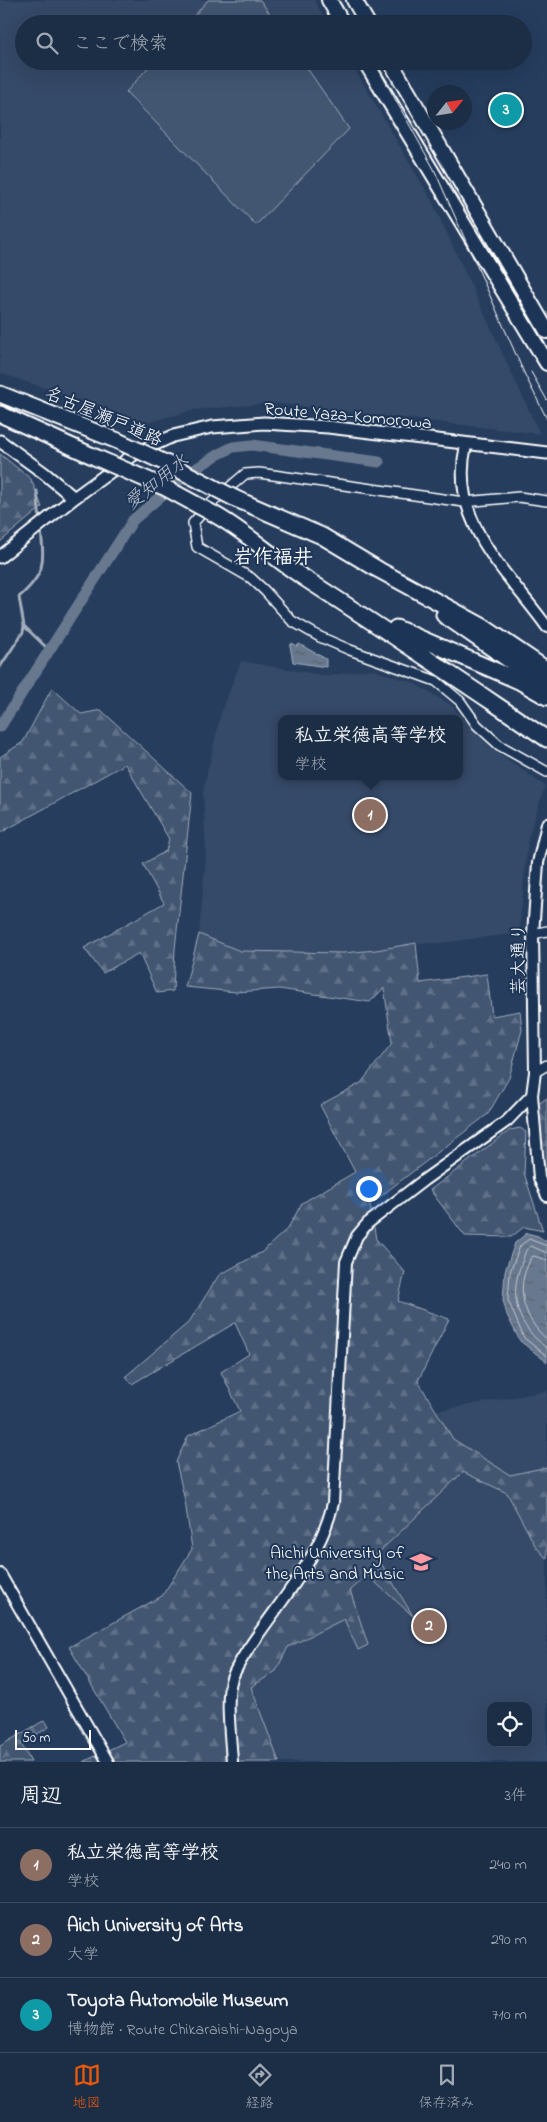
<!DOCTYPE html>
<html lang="ja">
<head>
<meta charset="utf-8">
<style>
  :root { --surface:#1c2e46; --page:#293a51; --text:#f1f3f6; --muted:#a0a8b3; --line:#3a4a5f; --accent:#ea580c }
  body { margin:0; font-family:"Indie Flower","Klee One",sans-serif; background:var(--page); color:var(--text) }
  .controls { position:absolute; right:15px; bottom:15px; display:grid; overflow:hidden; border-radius:10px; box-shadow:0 5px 20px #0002 }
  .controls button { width:45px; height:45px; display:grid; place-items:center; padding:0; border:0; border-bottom:1px solid var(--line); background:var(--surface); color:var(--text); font:25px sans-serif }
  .compass { position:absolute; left:427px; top:85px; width:45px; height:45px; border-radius:50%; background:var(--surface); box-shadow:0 5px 20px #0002; rotate:60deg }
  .scale { position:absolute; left:15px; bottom:12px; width:76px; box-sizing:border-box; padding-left:5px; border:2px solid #fff; border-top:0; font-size:14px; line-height:18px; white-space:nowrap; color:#fff; -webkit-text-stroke:4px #1d3557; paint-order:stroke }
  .you { position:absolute; left:368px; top:1188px; width:18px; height:18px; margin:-12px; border:4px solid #fff; border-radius:50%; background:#1a73e8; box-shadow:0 0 0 8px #1a73e833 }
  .badge { display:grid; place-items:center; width:32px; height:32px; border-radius:50%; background:var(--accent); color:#fff; font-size:16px; font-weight:700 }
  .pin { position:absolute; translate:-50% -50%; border:2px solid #fff; box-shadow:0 1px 5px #0006 }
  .popup { position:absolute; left:278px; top:715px; width:185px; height:65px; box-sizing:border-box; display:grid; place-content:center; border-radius:10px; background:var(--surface); filter:drop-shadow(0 1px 4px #0005); font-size:16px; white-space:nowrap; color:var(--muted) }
  .popup b { font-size:19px; color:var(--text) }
  .popup::after { content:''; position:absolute; left:50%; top:100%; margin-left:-10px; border:10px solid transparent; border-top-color:var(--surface) }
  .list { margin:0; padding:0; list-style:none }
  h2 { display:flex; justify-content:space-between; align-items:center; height:65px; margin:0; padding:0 20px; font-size:21px }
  h2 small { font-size:16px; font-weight:400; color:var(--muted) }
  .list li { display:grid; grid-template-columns:32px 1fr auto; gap:15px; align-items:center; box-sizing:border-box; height:75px; padding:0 20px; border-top:1px solid var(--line) }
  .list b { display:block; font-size:19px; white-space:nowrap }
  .list p { margin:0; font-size:16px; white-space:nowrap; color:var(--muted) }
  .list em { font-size:16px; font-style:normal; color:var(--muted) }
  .icon { flex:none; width:28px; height:28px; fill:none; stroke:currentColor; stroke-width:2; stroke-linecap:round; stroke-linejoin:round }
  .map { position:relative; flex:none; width:547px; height:1762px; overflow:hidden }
  .search { position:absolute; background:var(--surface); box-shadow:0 5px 20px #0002; left:15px; right:15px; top:15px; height:55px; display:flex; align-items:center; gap:12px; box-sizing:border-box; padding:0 18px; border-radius:28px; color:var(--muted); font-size:19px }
  .sheet { height:290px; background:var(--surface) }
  nav { display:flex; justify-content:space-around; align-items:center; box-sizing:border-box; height:70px; border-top:1px solid var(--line); background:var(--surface); font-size:14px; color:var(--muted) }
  nav a { display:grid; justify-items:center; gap:2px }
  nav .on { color:var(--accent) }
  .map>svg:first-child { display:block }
</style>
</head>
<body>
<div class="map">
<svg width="547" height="1762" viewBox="0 0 547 1762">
  <defs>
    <pattern id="forest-firs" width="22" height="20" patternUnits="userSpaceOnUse" patternTransform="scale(1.25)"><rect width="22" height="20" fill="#425672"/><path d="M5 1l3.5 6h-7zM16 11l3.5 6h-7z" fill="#5e6f87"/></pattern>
    <pattern id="water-ripples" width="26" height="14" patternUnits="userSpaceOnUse" patternTransform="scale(1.25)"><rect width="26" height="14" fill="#67788e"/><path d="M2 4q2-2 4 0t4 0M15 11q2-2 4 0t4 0" fill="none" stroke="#5a626d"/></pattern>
  </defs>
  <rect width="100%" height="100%" fill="#263d5e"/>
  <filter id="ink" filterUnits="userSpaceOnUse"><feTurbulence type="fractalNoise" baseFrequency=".02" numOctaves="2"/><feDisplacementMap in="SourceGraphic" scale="10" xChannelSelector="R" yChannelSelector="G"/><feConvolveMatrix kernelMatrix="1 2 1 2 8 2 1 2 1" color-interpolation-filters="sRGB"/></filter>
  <g filter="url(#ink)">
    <!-- built -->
    <path fill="#344a68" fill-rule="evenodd" d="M0,0H314L328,24H24V61H350L432,201L540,434L272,403L194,410L146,423L0,373Z
      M241,661L328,676L370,669L412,682L451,705L491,748L545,786L528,839L519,933L440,943H416L376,950L343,953L240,951L199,934L206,855L203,791L221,713ZM281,719H459V776H281Z
      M547,1391V1762H165L390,1419ZM491,1706H528V1743H491Z"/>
    <!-- forest -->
    <path fill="url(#forest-firs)" stroke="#a0aab8" d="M0,454L31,479L42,507L0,542Z
      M52,688L81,714L101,710L192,793L175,949L173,991L157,993L139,953L103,973L84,948L164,903L143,864L166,851L169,839L125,764L0,833V757L23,742Z
      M199,934L240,951L343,953L376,950L416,943L420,983L487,974L492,1016L520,1011L522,1030L509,1078L488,1114L373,1202L359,1179L370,1205L376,1239L405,1272L398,1301L449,1319L418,1381L453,1439L510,1475L547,1467V1559L536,1547L507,1493L463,1472L376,1555L413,1616L367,1575L350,1590L368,1645L358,1650L344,1619L288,1647L276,1671L251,1687L279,1762H83L125,1742L69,1647L162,1596L192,1549L185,1501L176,1462L188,1436L240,1411L221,1372L249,1354L235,1323L132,1384L126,1376L189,1322L219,1275L262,1252L288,1228L302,1203L355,1172L320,1105L361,1083L392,1043L384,988L370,1002L279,989L236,992L185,987Z
      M547,1098V1172L543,1161L538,1104Z
      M520,1128L526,1132L524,1173L543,1231L524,1227L511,1237L465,1236L430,1190L510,1130Z
      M45,1720L49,1727L21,1744L31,1762H0V1746Z"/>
    <!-- green -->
    <path fill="#425672" stroke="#a0aab8" d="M208,0H260L277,24H187Z
      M154,61H302L349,129L256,225L126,92Z"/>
    <!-- water -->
    <path fill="url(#water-ripples)" stroke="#a4aebb" d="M292,643L297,646L299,644L326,659V667L293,662L290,646Z
      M527,1233L538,1236L547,1242V1362L520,1341L507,1315L503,1300L505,1271L515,1243Z"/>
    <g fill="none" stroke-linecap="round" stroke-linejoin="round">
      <!-- shore -->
      <path stroke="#c2c9d2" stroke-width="1" d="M547,1246L529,1239L520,1246L510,1272L508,1300L524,1338L547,1356
        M547,1253L531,1246C524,1250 525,1255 522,1262C508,1297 517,1326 547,1348
        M547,1260L534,1256L531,1257C529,1264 525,1270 524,1276C518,1299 529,1325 547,1339"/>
      <!-- stream -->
      <path stroke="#a4aebb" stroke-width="3" d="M37,491L40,521
        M24,626L49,650
        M0,667L23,632L24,626L19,597C46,573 44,563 41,529"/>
      <!-- canal -->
      <path stroke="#67788e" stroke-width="11" d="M0,727L133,520L183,477L217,455L233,447L252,445L379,462"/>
      <!-- minor casing -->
      <g stroke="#fff" stroke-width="12">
        <path id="minor" d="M547,501L519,497L464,502L259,473L245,474L208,506L193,523L197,547L251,578L265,591L292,621L320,637L350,650L436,681L460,701L477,725L499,745L547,772
          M533,934L547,931
          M535,1072L547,1065"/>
      </g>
      <!-- tertiary casing -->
      <g stroke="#fff" stroke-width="14">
        <path id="tertiary" d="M466,445C448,522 506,570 547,627
          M547,824L538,863L533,934L535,1072L532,1095L539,1178L547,1196
          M0,1574L108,1762
          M232,1762C231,1740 225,1697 232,1678C239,1661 250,1646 260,1632C288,1592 322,1552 333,1503L346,1262L357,1236L368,1223L424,1180L507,1121L532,1095"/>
      </g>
      <!-- secondary casing -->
      <g stroke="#fff" stroke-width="15">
        <path id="secondary" d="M0,441L44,473L74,498
          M0,557L74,498L136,453L173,436L212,427L264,423L328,427L547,453"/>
      </g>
      <!-- primary casing -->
      <g stroke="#fff" stroke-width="18">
        <path id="primary" d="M329,0L343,24
          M354,0L368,24
          M365,61L547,363
          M390,61L547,331"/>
      </g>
      <!-- motorway casing -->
      <g stroke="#fff" stroke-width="19">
        <path id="motorway" d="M0,394L118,441
          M0,414L97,458
          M236,499L322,536L379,570L482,626L547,670
          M212,513C247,532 275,560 309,581C389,632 468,686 547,739
          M444,615L547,686
          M396,628L519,681L547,697"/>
      </g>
      <!-- minor -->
      <use href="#minor" stroke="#1d3557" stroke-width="9"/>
      <!-- tertiary -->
      <use href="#tertiary" stroke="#1d3557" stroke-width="10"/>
      <!-- secondary -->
      <use href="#secondary" stroke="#1d3557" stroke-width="11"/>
      <!-- primary -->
      <use href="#primary" stroke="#1d3557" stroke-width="14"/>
      <!-- motorway -->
      <use href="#motorway" stroke="#1d3557" stroke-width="15"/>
      <!-- tram -->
      <path stroke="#fff" stroke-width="1" d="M338,0L352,24
        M374,61L434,169L525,375L547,419
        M531,372L547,400"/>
      <!-- motorway-bridge casing -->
      <g stroke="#fff" stroke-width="19" stroke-linecap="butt">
        <path id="motorway-bridge" d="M118,441L172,466L236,499
          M97,458L164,487L212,513"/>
      </g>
      <!-- motorway-bridge -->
      <use href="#motorway-bridge" stroke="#1d3557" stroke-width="15"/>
    </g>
  </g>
  <!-- icons -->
  <defs>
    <g id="university-bare" transform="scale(1.725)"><path d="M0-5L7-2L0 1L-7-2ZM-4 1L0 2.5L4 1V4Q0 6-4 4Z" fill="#ff9aa2" stroke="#1d3557" stroke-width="2.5" paint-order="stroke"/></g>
  </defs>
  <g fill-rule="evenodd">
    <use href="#university-bare" x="421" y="1562"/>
  </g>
  <g text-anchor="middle" stroke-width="4" stroke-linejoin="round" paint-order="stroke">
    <!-- street labels -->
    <g font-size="18" fill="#fff" stroke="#1d3557">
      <text transform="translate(348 415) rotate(5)" y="6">Route Yaza-Komorowa</text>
      <text transform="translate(104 416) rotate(23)" y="6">名古屋瀬戸道路</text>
      <text transform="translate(518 959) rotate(-90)" y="6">芸大通り</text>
    </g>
    <!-- poi labels -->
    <g font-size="18" fill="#fff" stroke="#1d3557" text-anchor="end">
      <text x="404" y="1558">Aichi University of<tspan x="404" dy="21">the Arts and Music</tspan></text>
    </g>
    <!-- water labels -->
    <g font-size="19" font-style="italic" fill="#bbc2cc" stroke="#1d3557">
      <text transform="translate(156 481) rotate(-39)" y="7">愛知用水</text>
    </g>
    <!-- quarter labels -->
    <g font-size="20" font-weight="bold" fill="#fff" stroke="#1d3557">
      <text x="273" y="563">岩作福井</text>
    </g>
  </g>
</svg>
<div class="controls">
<button><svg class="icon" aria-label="locate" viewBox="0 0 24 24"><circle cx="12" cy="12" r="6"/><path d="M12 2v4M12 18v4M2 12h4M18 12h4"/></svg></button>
</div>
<svg class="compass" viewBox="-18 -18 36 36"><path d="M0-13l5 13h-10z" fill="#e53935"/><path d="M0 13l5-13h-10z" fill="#a0a8b3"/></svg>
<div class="scale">50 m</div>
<div class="you"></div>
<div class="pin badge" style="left:370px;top:815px;background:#8d6e63">1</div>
<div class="popup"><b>私立栄徳高等学校</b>学校</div>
<div class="pin badge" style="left:429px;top:1626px;background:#8d6e63">2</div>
<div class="pin badge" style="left:506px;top:110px;background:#0f9aa8">3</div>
<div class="search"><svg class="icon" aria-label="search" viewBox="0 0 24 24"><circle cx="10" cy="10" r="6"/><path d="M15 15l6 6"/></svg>ここで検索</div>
</div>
<section class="sheet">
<h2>周辺<small>3件</small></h2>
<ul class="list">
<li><span class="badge" style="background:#8d6e63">1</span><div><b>私立栄徳高等学校</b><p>学校</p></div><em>240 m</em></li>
<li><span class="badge" style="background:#8d6e63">2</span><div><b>Aich University of Arts</b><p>大学</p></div><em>290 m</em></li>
<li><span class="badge" style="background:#0f9aa8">3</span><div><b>Toyota Automobile Museum</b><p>博物館 · Route Chikaraishi-Nagoya</p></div><em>710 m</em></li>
</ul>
</section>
<nav>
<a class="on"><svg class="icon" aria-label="map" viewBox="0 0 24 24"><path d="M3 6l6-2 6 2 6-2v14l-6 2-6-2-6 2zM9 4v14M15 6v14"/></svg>地図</a>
<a><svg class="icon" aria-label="directions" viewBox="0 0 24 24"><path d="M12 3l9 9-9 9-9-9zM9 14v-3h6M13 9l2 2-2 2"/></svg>経路</a>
<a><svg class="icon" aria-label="saved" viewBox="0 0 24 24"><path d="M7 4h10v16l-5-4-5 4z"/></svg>保存済み</a>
</nav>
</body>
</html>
